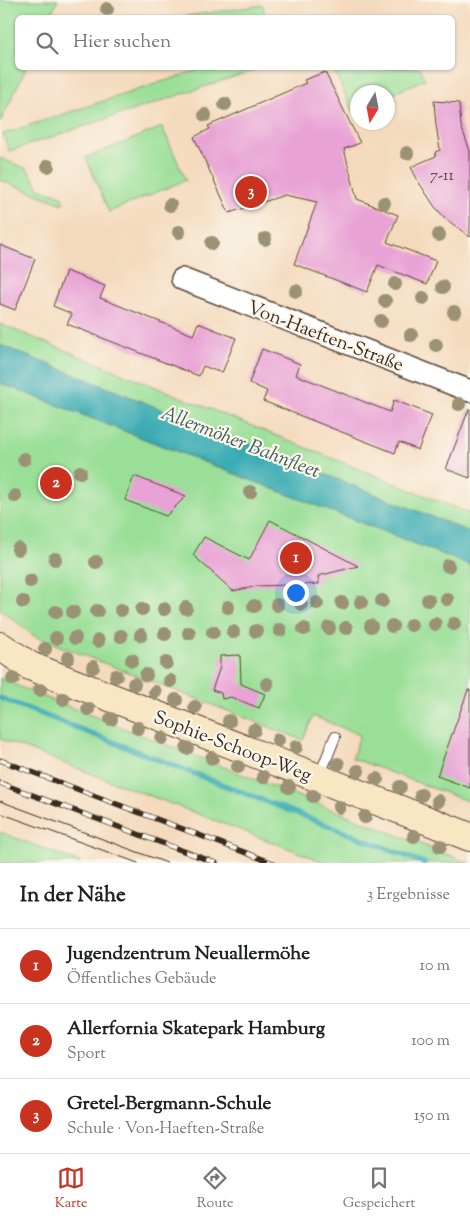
<!DOCTYPE html>
<html lang="de">
<head>
<meta charset="utf-8">
<style>
  :root { --surface:#fff; --page:#f2f2f2; --text:#202124; --muted:#757577; --line:#e0e0e0; --accent:#c8321e }
  body { margin:0; font-family:"Sorts Mill Goudy",serif; background:var(--page); color:var(--text) }
  .compass { position:absolute; left:350px; top:85px; width:45px; height:45px; border-radius:50%; background:var(--surface); box-shadow:0 1px 4px #0004; rotate:190deg }
  .you { position:absolute; left:295px; top:592px; width:18px; height:18px; margin:-12px; border:4px solid #fff; border-radius:50%; background:#1a73e8; box-shadow:0 0 0 8px #1a73e833 }
  .badge { display:grid; place-items:center; width:32px; height:32px; border-radius:50%; background:var(--accent); color:#fff; font-size:16px; font-weight:700 }
  .pin { position:absolute; translate:-50% -50%; border:2px solid #fff; box-shadow:0 1px 5px #0006 }
  .list { margin:0; padding:0; list-style:none }
  h2 { display:flex; justify-content:space-between; align-items:center; height:65px; margin:0; padding:0 20px; font-size:21px }
  h2 small { font-size:16px; font-weight:400; color:var(--muted) }
  .list li { display:grid; grid-template-columns:32px 1fr auto; gap:15px; align-items:center; box-sizing:border-box; height:75px; padding:0 20px; border-top:1px solid var(--line) }
  .list b { display:block; font-size:19px; white-space:nowrap }
  .list p { margin:0; font-size:16px; white-space:nowrap; color:var(--muted) }
  .list em { font-size:16px; font-style:normal; color:var(--muted) }
  .icon { flex:none; width:28px; height:28px; fill:none; stroke:currentColor; stroke-width:2; stroke-linecap:round; stroke-linejoin:round }
  .map { position:relative; flex:none; width:470px; height:863px; overflow:hidden }
  .search { position:absolute; background:var(--surface); box-shadow:0 1px 4px #0004; left:15px; right:15px; top:15px; height:55px; display:flex; align-items:center; gap:12px; box-sizing:border-box; padding:0 18px; border-radius:8px; color:var(--muted); font-size:19px }
  .sheet { height:290px; background:var(--surface) }
  nav { display:flex; justify-content:space-around; align-items:center; box-sizing:border-box; height:70px; border-top:1px solid var(--line); background:var(--surface); font-size:14px; color:var(--muted) }
  nav a { display:grid; justify-items:center; gap:2px }
  nav .on { color:var(--accent) }
  .map>svg:first-child { display:block }
</style>
</head>
<body>
<div class="map">
<svg width="470" height="863" viewBox="0 0 470 863">
  <rect width="100%" height="100%" fill="#fbf7ec"/>
  <filter id="ink" filterUnits="userSpaceOnUse"><feTurbulence type="fractalNoise" baseFrequency=".02" numOctaves="2"/><feDisplacementMap in="SourceGraphic" scale="10" xChannelSelector="R" yChannelSelector="G"/><feConvolveMatrix kernelMatrix="1 2 1 2 8 2 1 2 1" color-interpolation-filters="sRGB"/></filter>
  <filter id="wash" filterUnits="userSpaceOnUse"><feTurbulence type="fractalNoise" baseFrequency=".0096" numOctaves="4" result="noise"/><feDisplacementMap in="SourceGraphic" scale="20" xChannelSelector="R" yChannelSelector="G"/><feGaussianBlur stdDeviation="1.12" result="paint"/><feColorMatrix in="noise" values="0 0 0 0 0 0 0 0 0 0 0 0 0 0 0 0 0 1.4 0 .05"/><feComposite in="paint" operator="in"/></filter>
  <g filter="url(#wash)">
    <rect width="100%" height="100%" fill="#f4dabd"/>
    <!-- green -->
    <path fill="#9adf97" stroke="#6a845a" d="M0,0H58L50,17L18,18V68H26L0,123Z
      M263,5L265,17H180Z
      M204,68H261L9,151L3,134Z
      M333,68H420L425,79L388,96V92H358L357,109L353,111Z
      M162,127L186,180L109,212L86,158Z
      M0,158L27,169L39,188L62,196L63,204L0,180Z
      M0,324L470,514V532L0,345Z
      M0,383L470,565V802L352,758L360,735L313,716L303,740L34,636L0,609Z
      M0,678L29,691L469,863H327L0,739Z
      M0,832L81,863H0Z"/>
    <!-- water -->
    <path fill="#39abb2" stroke="#3a6a68" d="M0,345L470,532V565L0,383Z"/>
    <g fill="none" stroke-linecap="round" stroke-linejoin="round">
      <!-- stream -->
      <path stroke="#39abb2" stroke-width="5.5" d="M0,698L424,863"/>
    </g>
    <g id="blocks">
      <!-- building -->
      <path fill="#e8a2d5" d="M325,72L360,143L344,149L357,199L398,215L387,242L436,261L427,284L378,265L367,292L294,264L317,202L285,195L229,213L194,137L210,129L208,126L306,83L304,80Z
        M434,101L459,103L461,126L470,151V237L446,219L435,207L418,181L411,167L436,156L435,152L440,150L436,125Z
        M0,245L35,259L15,310L0,304Z
        M66,271L105,286L100,298L193,335L198,323L236,338L222,373L203,366L199,376L67,324L72,314L53,306Z
        M262,349L300,364L296,375L390,412L394,400L432,415L418,450L399,442L395,453L263,401L267,391L249,383Z
        M469,409H470V478L446,469Z
        M134,476L186,496L166,516L125,500Z
        M270,520L358,566L318,576L319,584L258,586L233,591L193,555L204,537L249,560Z
        M240,655L241,684L265,694L259,708L231,697L222,699L221,693L212,690L220,667V656Z
        M468,690H470V788L437,776Z"/>
    </g>
  </g>
  <g filter="url(#ink)">
    <use href="#blocks" fill-opacity="0" stroke="#574436" stroke-width="1"/>
    <g fill="none" stroke-linecap="round" stroke-linejoin="round">
      <!-- lane casing -->
      <g stroke="#574436" stroke-width="12">
        <path id="lane" d="M319,777L335,737"/>
      </g>
      <!-- street casing -->
      <g stroke="#574436" stroke-width="24">
        <path id="street" d="M182,279L470,391"/>
      </g>
      <!-- secondary casing -->
      <g stroke="#574436" stroke-width="30">
        <path id="secondary" d="M0,646L30,666L470,837"/>
      </g>
      <!-- lane -->
      <use href="#lane" stroke="#fff" stroke-width="10"/>
      <!-- street -->
      <use href="#street" stroke="#fff" stroke-width="21"/>
      <!-- secondary -->
      <use href="#secondary" stroke="#f9e7c3" stroke-width="28"/>
      <!-- tram -->
      <path stroke="#3b2a1e" stroke-width="1" d="M0,801L167,863
        M0,813L138,863"/>
      <!-- rail casing -->
      <g stroke="#3b2a1e" stroke-width="5.5">
        <path id="rail" d="M0,760L273,863
          M0,783L216,863"/>
      </g>
      <!-- rail -->
      <use href="#rail" stroke="#fbf7ec" stroke-width="4" stroke-dasharray="11" stroke-linecap="butt"/>
    </g>
    <!-- trees -->
    <g fill="#9b9276">
      <circle cx="107" cy="9" r="7"/>
      <circle cx="225" cy="104" r="7"/>
      <circle cx="205" cy="115" r="7"/>
      <circle cx="407" cy="153" r="7"/>
      <circle cx="48" cy="166" r="7"/>
      <circle cx="384" cy="203" r="7"/>
      <circle cx="170" cy="205" r="7"/>
      <circle cx="179" cy="232" r="7"/>
      <circle cx="439" cy="235" r="7"/>
      <circle cx="265" cy="239" r="7"/>
      <circle cx="212" cy="243" r="7"/>
      <circle cx="395" cy="284" r="7"/>
      <circle cx="443" cy="287" r="7"/>
      <circle cx="296" cy="291" r="7"/>
      <circle cx="423" cy="298" r="7"/>
      <circle cx="385" cy="301" r="7"/>
      <circle cx="454" cy="312" r="7"/>
      <circle cx="381" cy="321" r="7"/>
      <circle cx="411" cy="335" r="7"/>
      <circle cx="436" cy="345" r="7"/>
      <circle cx="459" cy="404" r="7"/>
      <circle cx="24" cy="459" r="7"/>
      <circle cx="80" cy="472" r="7"/>
      <circle cx="250" cy="492" r="7"/>
      <circle cx="15" cy="496" r="7"/>
      <circle cx="18" cy="549" r="7"/>
      <circle cx="55" cy="559" r="7"/>
      <circle cx="96" cy="562" r="7"/>
      <circle cx="448" cy="566" r="7"/>
      <circle cx="30" cy="581" r="7"/>
      <circle cx="447" cy="599" r="7"/>
      <circle cx="428" cy="600" r="7"/>
      <circle cx="382" cy="601" r="7"/>
      <circle cx="23" cy="602" r="7"/>
      <circle cx="361" cy="602" r="7"/>
      <circle cx="317" cy="603" r="7"/>
      <circle cx="342" cy="603" r="7"/>
      <circle cx="301" cy="604" r="7"/>
      <circle cx="277" cy="605" r="7"/>
      <circle cx="254" cy="606" r="7"/>
      <circle cx="228" cy="607" r="7"/>
      <circle cx="186" cy="608" r="7"/>
      <circle cx="142" cy="609" r="7"/>
      <circle cx="164" cy="609" r="7"/>
      <circle cx="121" cy="610" r="7"/>
      <circle cx="97" cy="611" r="7"/>
      <circle cx="56" cy="612" r="7"/>
      <circle cx="73" cy="612" r="7"/>
      <circle cx="435" cy="624" r="7"/>
      <circle cx="454" cy="624" r="7"/>
      <circle cx="411" cy="625" r="7"/>
      <circle cx="371" cy="626" r="7"/>
      <circle cx="392" cy="626" r="7"/>
      <circle cx="329" cy="628" r="7"/>
      <circle cx="346" cy="628" r="7"/>
      <circle cx="304" cy="629" r="7"/>
      <circle cx="280" cy="630" r="7"/>
      <circle cx="256" cy="631" r="7"/>
      <circle cx="213" cy="632" r="7"/>
      <circle cx="233" cy="632" r="7"/>
      <circle cx="189" cy="633" r="7"/>
      <circle cx="165" cy="634" r="7"/>
      <circle cx="141" cy="635" r="7"/>
      <circle cx="121" cy="636" r="7"/>
      <circle cx="56" cy="638" r="7"/>
      <circle cx="75" cy="638" r="7"/>
      <circle cx="98" cy="641" r="7"/>
      <circle cx="45" cy="649" r="7"/>
      <circle cx="68" cy="658" r="7"/>
      <circle cx="132" cy="660" r="7"/>
      <circle cx="166" cy="663" r="7"/>
      <circle cx="93" cy="667" r="7"/>
      <circle cx="146" cy="675" r="7"/>
      <circle cx="116" cy="676" r="7"/>
      <circle cx="13" cy="679" r="7"/>
      <circle cx="170" cy="681" r="7"/>
      <circle cx="134" cy="684" r="7"/>
      <circle cx="267" cy="684" r="7"/>
      <circle cx="40" cy="690" r="7"/>
      <circle cx="155" cy="692" r="7"/>
      <circle cx="63" cy="699" r="7"/>
      <circle cx="176" cy="700" r="7"/>
      <circle cx="195" cy="707" r="7"/>
      <circle cx="88" cy="709" r="7"/>
      <circle cx="111" cy="719" r="7"/>
      <circle cx="229" cy="721" r="7"/>
      <circle cx="138" cy="728" r="7"/>
      <circle cx="254" cy="730" r="7"/>
      <circle cx="162" cy="738" r="7"/>
      <circle cx="278" cy="740" r="7"/>
      <circle cx="296" cy="747" r="7"/>
      <circle cx="187" cy="748" r="7"/>
      <circle cx="212" cy="758" r="7"/>
      <circle cx="338" cy="764" r="7"/>
      <circle cx="238" cy="767" r="7"/>
      <circle cx="358" cy="771" r="7"/>
      <circle cx="263" cy="777" r="7"/>
      <circle cx="377" cy="779" r="7"/>
      <circle cx="289" cy="787" r="7"/>
      <circle cx="400" cy="787" r="7"/>
      <circle cx="421" cy="795" r="7"/>
      <circle cx="313" cy="796" r="7"/>
      <circle cx="438" cy="801" r="7"/>
      <circle cx="339" cy="807" r="7"/>
      <circle cx="365" cy="817" r="7"/>
      <circle cx="414" cy="836" r="7"/>
      <circle cx="440" cy="846" r="7"/>
    </g>
  </g>
  <g text-anchor="middle" stroke-width="4.5" stroke-linejoin="round" paint-order="stroke">
    <!-- number labels -->
    <g font-size="16" fill="#66484c">
      <text x="442" y="180">7-11</text>
    </g>
    <!-- street labels -->
    <g font-size="19" fill="#3b2a1e" stroke="#fbf7ec">
      <text transform="translate(326 335) rotate(21)" y="7">Von-Haeften-Straße</text>
      <text transform="translate(233 745) rotate(21)" y="7">Sophie-Schoop-Weg</text>
    </g>
    <!-- water labels -->
    <g font-size="20" font-style="italic" fill="#3a5e59" stroke="#fbf7ec">
      <text transform="translate(241 441) rotate(21)" y="7">Allermöher Bahnfleet</text>
    </g>
  </g>
</svg>
<svg class="compass" viewBox="-18 -18 36 36"><path d="M0-13l5 13h-10z" fill="#e53935"/><path d="M0 13l5-13h-10z" fill="#757577"/></svg>
<div class="you"></div>
<div class="pin badge" style="left:296px;top:558px">1</div>
<div class="pin badge" style="left:56px;top:483px">2</div>
<div class="pin badge" style="left:251px;top:192px">3</div>
<div class="search"><svg class="icon" aria-label="search" viewBox="0 0 24 24"><circle cx="10" cy="10" r="6"/><path d="M15 15l6 6"/></svg>Hier suchen</div>
</div>
<section class="sheet">
<h2>In der Nähe<small>3 Ergebnisse</small></h2>
<ul class="list">
<li><span class="badge">1</span><div><b>Jugendzentrum Neuallermöhe</b><p>Öffentliches Gebäude</p></div><em>10 m</em></li>
<li><span class="badge">2</span><div><b>Allerfornia Skatepark Hamburg</b><p>Sport</p></div><em>100 m</em></li>
<li><span class="badge">3</span><div><b>Gretel-Bergmann-Schule</b><p>Schule · Von-Haeften-Straße</p></div><em>150 m</em></li>
</ul>
</section>
<nav>
<a class="on"><svg class="icon" aria-label="map" viewBox="0 0 24 24"><path d="M3 6l6-2 6 2 6-2v14l-6 2-6-2-6 2zM9 4v14M15 6v14"/></svg>Karte</a>
<a><svg class="icon" aria-label="directions" viewBox="0 0 24 24"><path d="M12 3l9 9-9 9-9-9zM9 14v-3h6M13 9l2 2-2 2"/></svg>Route</a>
<a><svg class="icon" aria-label="saved" viewBox="0 0 24 24"><path d="M7 4h10v16l-5-4-5 4z"/></svg>Gespeichert</a>
</nav>
</body>
</html>
